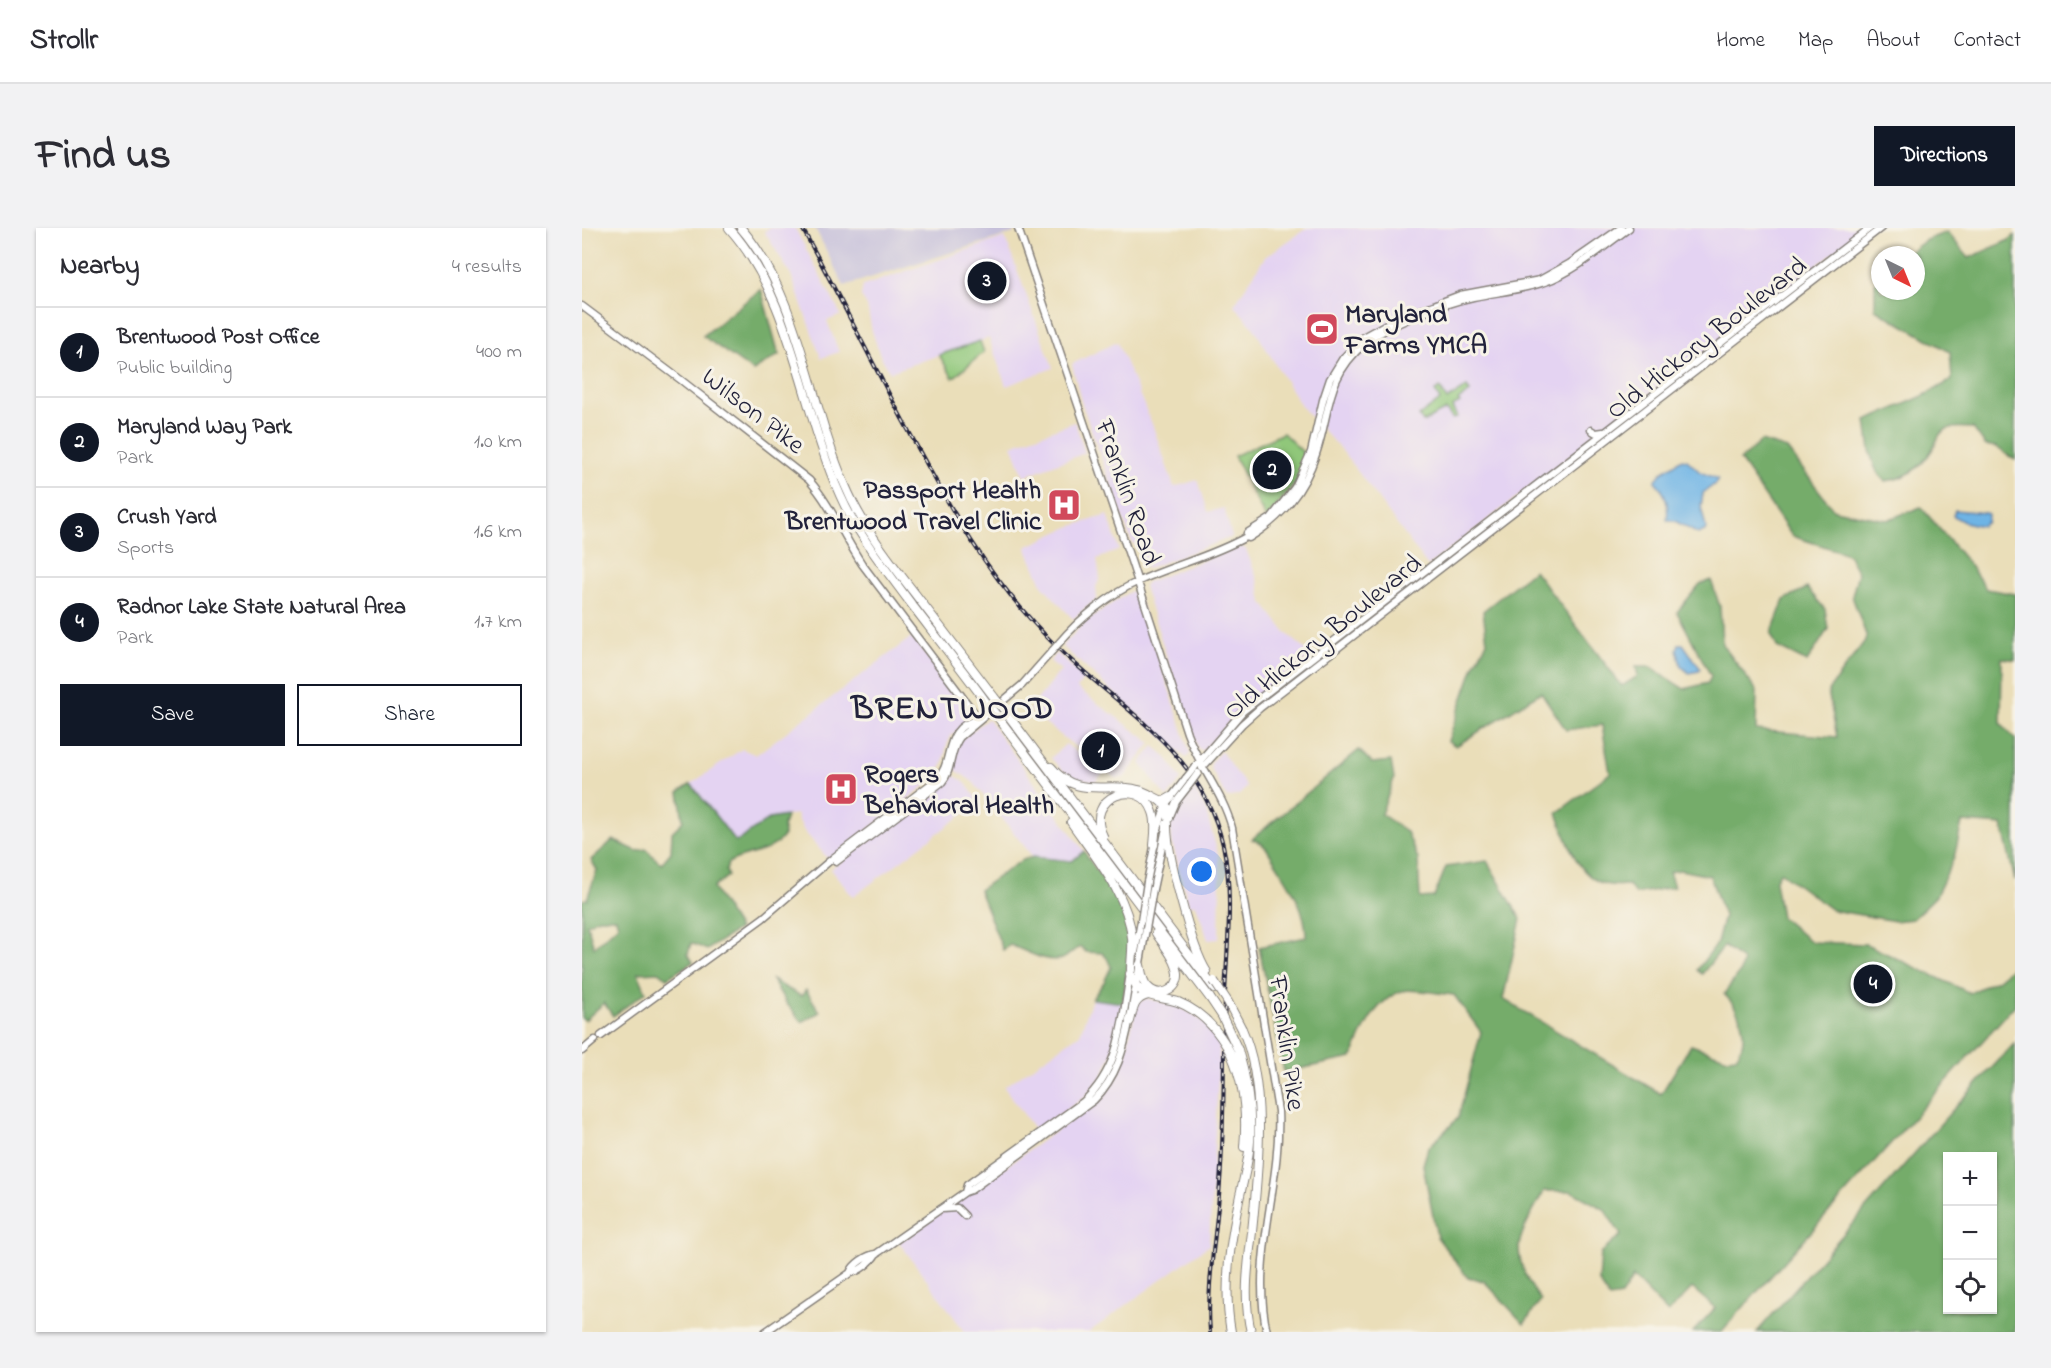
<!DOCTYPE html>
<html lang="en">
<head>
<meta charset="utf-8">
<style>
  :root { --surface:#fff; --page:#f2f2f3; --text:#2b2b33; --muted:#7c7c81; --line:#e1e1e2; --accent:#111827 }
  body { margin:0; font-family:"Indie Flower",sans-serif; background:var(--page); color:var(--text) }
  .controls { position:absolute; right:18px; bottom:18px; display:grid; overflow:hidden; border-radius:0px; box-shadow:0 2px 4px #0004 }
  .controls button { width:54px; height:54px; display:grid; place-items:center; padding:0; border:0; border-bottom:2px solid var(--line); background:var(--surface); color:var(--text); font:30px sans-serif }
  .compass { position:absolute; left:1289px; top:18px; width:54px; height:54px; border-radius:50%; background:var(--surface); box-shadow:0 2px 4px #0004; rotate:137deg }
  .you { position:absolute; left:620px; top:644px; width:21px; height:21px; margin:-15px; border:4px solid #fff; border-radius:50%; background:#1a73e8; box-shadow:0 0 0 9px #1a73e833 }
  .badge { display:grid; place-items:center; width:39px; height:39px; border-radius:50%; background:var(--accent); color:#fff; font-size:20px; font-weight:700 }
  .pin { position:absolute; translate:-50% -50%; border:3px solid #fff; box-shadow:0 2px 6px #0006 }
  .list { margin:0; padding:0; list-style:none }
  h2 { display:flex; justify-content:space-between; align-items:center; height:78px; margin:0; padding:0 24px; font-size:26px }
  h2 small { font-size:20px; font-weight:400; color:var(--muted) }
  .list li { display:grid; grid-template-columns:39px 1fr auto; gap:18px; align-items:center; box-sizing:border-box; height:90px; padding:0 24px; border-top:2px solid var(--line) }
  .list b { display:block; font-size:22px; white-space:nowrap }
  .list p { margin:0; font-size:20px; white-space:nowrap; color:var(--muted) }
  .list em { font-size:20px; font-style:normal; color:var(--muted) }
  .actions { display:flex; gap:12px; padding:18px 24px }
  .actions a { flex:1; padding:14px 0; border:2px solid var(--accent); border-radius:0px; text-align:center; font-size:21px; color:var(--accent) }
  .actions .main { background:var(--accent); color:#fff }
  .icon { flex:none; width:33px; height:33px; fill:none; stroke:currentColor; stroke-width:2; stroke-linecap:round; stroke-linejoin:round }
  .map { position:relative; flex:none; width:1433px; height:1104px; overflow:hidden; border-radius:0px }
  header { display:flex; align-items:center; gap:36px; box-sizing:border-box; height:84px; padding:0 30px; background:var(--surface); border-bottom:2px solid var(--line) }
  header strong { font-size:28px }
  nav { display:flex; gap:33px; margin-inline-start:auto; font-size:21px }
  .intro { display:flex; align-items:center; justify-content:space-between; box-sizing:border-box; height:144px; padding:0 36px }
  h1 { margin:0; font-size:42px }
  .button { padding:15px 27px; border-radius:0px; background:var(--accent); color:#fff; font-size:21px; font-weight:700 }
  main { display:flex; gap:36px; padding:0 36px }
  aside { flex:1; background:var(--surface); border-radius:0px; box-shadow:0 2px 4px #0004 }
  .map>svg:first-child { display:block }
</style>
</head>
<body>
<header>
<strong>Strollr</strong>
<nav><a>Home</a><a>Map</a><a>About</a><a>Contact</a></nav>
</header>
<div class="intro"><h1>Find us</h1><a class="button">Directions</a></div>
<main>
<aside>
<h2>Nearby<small>4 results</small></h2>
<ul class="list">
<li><span class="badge">1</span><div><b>Brentwood Post Office</b><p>Public building</p></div><em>400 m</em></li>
<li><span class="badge">2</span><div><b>Maryland Way Park</b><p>Park</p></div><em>1.0 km</em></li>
<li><span class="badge">3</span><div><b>Crush Yard</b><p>Sports</p></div><em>1.6 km</em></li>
<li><span class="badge">4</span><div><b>Radnor Lake State Natural Area</b><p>Park</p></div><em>1.7 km</em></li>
</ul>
<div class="actions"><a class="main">Save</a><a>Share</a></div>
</aside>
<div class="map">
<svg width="1433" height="1104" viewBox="0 0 1433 1104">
  <rect width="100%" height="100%" fill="#f7f3e8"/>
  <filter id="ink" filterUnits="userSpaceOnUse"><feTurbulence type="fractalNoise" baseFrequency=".0167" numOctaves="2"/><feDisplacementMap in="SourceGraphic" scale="12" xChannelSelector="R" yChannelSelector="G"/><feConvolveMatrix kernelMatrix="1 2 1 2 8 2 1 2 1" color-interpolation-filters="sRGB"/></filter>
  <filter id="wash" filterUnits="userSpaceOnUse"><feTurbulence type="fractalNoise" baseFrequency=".008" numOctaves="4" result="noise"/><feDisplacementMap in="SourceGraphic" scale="24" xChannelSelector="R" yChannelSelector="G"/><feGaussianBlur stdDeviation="1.35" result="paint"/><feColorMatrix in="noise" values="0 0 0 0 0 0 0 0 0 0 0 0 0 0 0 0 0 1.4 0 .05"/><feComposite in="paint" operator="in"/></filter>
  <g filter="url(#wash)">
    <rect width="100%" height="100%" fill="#eadeb9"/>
    <!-- built -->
    <path fill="#e4d3f2" d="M188,0H213L259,87L245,93L257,124L239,130L209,47L182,3Z
      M725,0H1283L846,338L762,225L719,178L671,99L652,77L683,29Z
      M423,9L471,140L424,158L407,110L308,144L298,127L290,103L285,78L279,68L281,58Z
      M535,114L570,196L592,259L616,252L626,284L642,280L650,309L564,341L558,323L549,312L537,279L499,173L490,136Z
      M493,194L503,225L442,248L430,217Z
      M526,287L537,322L515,331L518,350L514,359L515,371L491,391L461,358L444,319L487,299Z
      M658,318L664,321L676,353L680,374L704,405L730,427L662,478L622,522H619L616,520L608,501L562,358L565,354Z
      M549,363L556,367L583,448L608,526L604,530L480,418L505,392Z
      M331,408L392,488L369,508L364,519L362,533L354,549L247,632L222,603L214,586L187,591L154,614L109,556L160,521L174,527Z
      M475,425L502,450L495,460L569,515L542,550H533L447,482L479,442L468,433Z
      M406,491L502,623L490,633L451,629L391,554L371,540L374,521L379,511Z
      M484,516L521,545L513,554L489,548L479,541L469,530Z
      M572,518L585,530L599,551L585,570L558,535Z
      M639,523L665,559L657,567L645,570L628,539L630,533Z
      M369,546L382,553L397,574L271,669L249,641L357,560Z
      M612,560L624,583L636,626L638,648L637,711L626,712L614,676L607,678L590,614L588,600L590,591L597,578Z
      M564,770L596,778L611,786L624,796L638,816L627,1017L507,1104H383L317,1014L512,876L530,856L537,844L542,832L555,776Z
      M510,771L541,775L530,826L520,849L503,869L454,903L422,859L498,806Z"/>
    <!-- industrial -->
    <path fill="#c6c0da" d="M233,0H430L432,5L262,58Z"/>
    <!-- green -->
    <path fill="#90c77a" stroke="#59745a" stroke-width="1.5" d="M398,113L402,124L371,150L357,127Z
      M885,159L888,164L876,172L878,175L870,179L875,189L871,191L864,182L841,194L837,188L858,172L853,163L858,160L865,172Z
      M701,205L726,229L717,251L684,291L652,228Z"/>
    <!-- forest -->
    <path fill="#74ac6a" stroke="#4b6752" stroke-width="1.5" fill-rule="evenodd" d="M1365,4L1387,30L1427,12L1433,7V232L1414,219L1403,217L1391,200C1383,200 1370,198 1363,202C1356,205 1354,216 1350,222C1339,240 1323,251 1303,253C1287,241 1287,211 1284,193L1341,168L1370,152L1368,124L1293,81V55L1298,50V63H1334V27H1324L1344,12Z
      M179,61L197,127L171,143L121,108Z
      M1179,213L1205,221L1252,282L1305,292L1339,279L1387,336L1404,361L1433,366V432L1420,430L1419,496L1433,511V653L1420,597L1380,594L1372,630L1354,668L1331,691L1313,693L1250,682L1198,644L1193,653L1199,689L1229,714L1284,716L1388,765L1415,752L1433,737V777L1139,1104H1111L1133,1080L1110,1060L1086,1085L1051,1049L1039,1068L1027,1070L1017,1054L1019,1025L1039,1007L1022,981L989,963H962C955,975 937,1006 937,1020C937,1038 948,1059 959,1072L942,1096L902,1053L886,1050L855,1009L841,937L846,920L876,890L899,804L872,767C861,766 827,760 820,763C792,773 779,805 770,830L702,844L677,719L724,709C724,675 702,650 685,621L679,615L670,611L777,522L790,535L809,533L812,551L799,586L825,604L836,631L838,670L852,669L864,639L905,633L939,691L921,771L1079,866L1109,817L1146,830L1154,829C1169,810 1158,781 1142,766L1158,744L1161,733L1142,718L1120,746L1115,742L1135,715L1142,688L1128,648L1098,642L1087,644L1092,659L1053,666L1047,657C1041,657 1034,658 1028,657C995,653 985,611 975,585L1028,545L1020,497L984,502L959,464L874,518L866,513L892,438L905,414L901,383L952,342L1040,458L1056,448L1054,439H1068L1102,461L1126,455L1129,448L1095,384L1118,356L1129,352L1138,379L1140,416L1175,463L1174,502L1255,509L1246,463L1285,410L1270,368L1276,345L1266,326L1210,308L1158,232Z
      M1225,360L1243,381L1246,401L1225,434L1195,419L1189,406L1202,372Z
      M109,556L154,614L187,591L204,588L201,598L202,607C187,628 167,623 146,635L144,643L146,648L131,660L157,701L125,722L109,715L106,726L111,734L85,750L77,744L56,745L64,764L31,788L22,775L3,792L0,790V672L5,671L15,642L9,632L31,612L55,623L64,621L79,636L89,624L90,604L101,593L97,564ZM16,690H34L36,697L12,719L5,696Z
      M502,623C511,639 524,654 534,670C553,701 545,741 541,775L510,771L522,754L529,739L525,730L520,725L504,724L499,719C491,721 488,727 482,730C466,737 443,722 428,717L421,722L397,662L440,632L451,629L490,633Z
      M190,752L219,768L224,762L238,784L220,794L205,776Z
      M1433,815V1104H1175L1368,885ZM1366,928H1410V1082H1366Z"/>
    <!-- water -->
    <path fill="#6eb4e5" stroke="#486b90" stroke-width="1.5" d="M1100,231L1105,232L1118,244L1136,251L1133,256L1121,265L1119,279L1124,300L1123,303L1116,306L1093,293L1085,292C1087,276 1084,265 1073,253L1080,244Z
      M1373,282L1404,285L1406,287L1405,294L1400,298L1382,294L1371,288Z
      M1097,416H1101L1118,440L1117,443L1107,445L1099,438L1095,421Z"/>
  </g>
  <g filter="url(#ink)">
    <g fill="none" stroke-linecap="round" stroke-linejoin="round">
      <!-- major casing -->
      <g stroke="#86807a" stroke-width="9">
        <path id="major" d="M436,0L549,333L605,505C617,539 641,565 650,600L696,883C700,957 668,1030 685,1104
          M0,78L99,152L227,252C249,277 262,309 280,336L397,491
          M1009,202L1014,205L1021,204
          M664,309L665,305L689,290L713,259L729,224L741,172L748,151L761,130L781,109L810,93L878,67L958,52L987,36L1039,0
          M477,415C497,391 528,366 557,353C592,337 630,328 664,309L667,310C700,289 722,263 734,226C749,182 743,150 782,116C804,97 863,75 891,69C915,64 940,62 963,54C994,43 1021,19 1047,0
          M612,540L661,483L1288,0
          M620,540L660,496L678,480L1299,0
          M588,588L594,574L608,556
          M576,601L584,576L604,550
          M254,634L360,554C371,541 367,523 378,509L440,457L471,422
          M565,654L573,614
          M571,661L584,600
          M553,724L559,693
          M550,780L564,701
          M19,808L181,690L251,630L354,552C374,534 358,500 397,491
          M0,823L13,812
          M383,964L385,957L501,874C539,840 540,793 548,746
          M360,981L375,980L383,988
          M268,1045C277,1044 289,1034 294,1026L383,964L389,962L512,872C535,849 542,821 548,790
          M183,1104L268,1045C271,1036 285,1027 294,1026"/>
      </g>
      <!-- highway casing -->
      <g stroke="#86807a" stroke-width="10">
        <path id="highway" d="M147,0C211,71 219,181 258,267C275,306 302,339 327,373C353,407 379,440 404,474
          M159,0C218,69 227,175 263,257C280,298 307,332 334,367C360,401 386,435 412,469
          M423,483L633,761
          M415,488L628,770
          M469,539C496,572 524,553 556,562C566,564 573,571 582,573L589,569
          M577,572L586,580L587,590
          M489,594C513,629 546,666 550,710C551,720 549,732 549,742
          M585,596C584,623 610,722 625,744
          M521,608C501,568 559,548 571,584C575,594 573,606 572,617
          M558,737C560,745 560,754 566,759C577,771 597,762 596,746C595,732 581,716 574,705
          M548,746C558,772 573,767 596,774
          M548,793C551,781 552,770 566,767
          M660,801C686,859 676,942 670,1004C666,1037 661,1071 669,1104
          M649,826C662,855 665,888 662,919
          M649,1104C641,1059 648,1016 657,972C661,952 667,933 668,913C670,882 665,852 656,822"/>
      </g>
      <!-- major -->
      <use href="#major" stroke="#fff" stroke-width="6"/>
      <!-- highway -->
      <use href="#highway" stroke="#fff" stroke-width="8"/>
      <!-- rail casing -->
      <g stroke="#22223b" stroke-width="4">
        <path id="rail" d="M220,0C253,60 284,122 316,183C363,271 403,349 476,420C541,483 619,523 641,617C652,665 645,718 643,767C641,829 643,892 638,954C635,1004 624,1055 628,1104"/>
      </g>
      <!-- rail -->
      <use href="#rail" stroke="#f7f3e8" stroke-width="1.5" stroke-dasharray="4.5" stroke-linecap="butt"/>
      <!-- major-bridge casing -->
      <g stroke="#86807a" stroke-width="9" stroke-linecap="butt">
        <path id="major-bridge" d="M471,422L477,415
          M604,550L612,540
          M608,556L616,545
          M559,693L565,654
          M564,701L571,661"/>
      </g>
      <!-- highway-bridge casing -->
      <g stroke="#86807a" stroke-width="10" stroke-linecap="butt">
        <path id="highway-bridge" d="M412,469L423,483
          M404,474L415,488
          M632,753L646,774L660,801
          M628,770L640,788L656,822
          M596,774C621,784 637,803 649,826"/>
      </g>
      <!-- major-bridge -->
      <use href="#major-bridge" stroke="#fff" stroke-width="6"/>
      <!-- highway-bridge -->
      <use href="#highway-bridge" stroke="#fff" stroke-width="8"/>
    </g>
  </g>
  <!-- icons -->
  <defs>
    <g id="stadium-square" transform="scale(1.725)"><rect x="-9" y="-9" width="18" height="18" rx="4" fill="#d1495b" stroke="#f7f3e8"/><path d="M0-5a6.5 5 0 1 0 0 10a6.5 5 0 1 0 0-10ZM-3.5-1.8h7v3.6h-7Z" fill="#fff"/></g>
    <g id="hospital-square" transform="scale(1.725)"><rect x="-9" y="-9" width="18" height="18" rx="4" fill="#d1495b" stroke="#f7f3e8"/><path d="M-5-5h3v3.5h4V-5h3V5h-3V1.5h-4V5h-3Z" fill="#fff"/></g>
  </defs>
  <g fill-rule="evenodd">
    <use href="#stadium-square" x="740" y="101"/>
    <use href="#hospital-square" x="482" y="277"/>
    <use href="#hospital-square" x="259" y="561"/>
  </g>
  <g text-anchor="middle" stroke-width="6" stroke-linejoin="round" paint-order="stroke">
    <!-- poi labels -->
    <g font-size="27" font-weight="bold" fill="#22223b" stroke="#f7f3e8" text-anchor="start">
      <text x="763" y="94">Maryland<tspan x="763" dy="31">Farms YMCA</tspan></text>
      <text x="459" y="270" text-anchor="end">Passport Health<tspan x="459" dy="31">Brentwood Travel Clinic</tspan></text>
      <text x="282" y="554">Rogers<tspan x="282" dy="31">Behavioral Health</tspan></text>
    </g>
    <!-- street labels -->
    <g font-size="27" fill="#22223b" stroke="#f7f3e8">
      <text transform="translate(1124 109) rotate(-38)" y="9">Old Hickory Boulevard</text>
      <text transform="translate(172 182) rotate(38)" y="9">Wilson Pike</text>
      <text transform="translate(547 264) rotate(71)" y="9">Franklin Road</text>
      <text transform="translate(740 408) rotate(-39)" y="9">Old Hickory Boulevard</text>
      <text transform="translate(706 815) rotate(82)" y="9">Franklin Pike</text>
    </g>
    <!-- district labels -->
    <g font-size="33" font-weight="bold" letter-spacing="1.5" fill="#22223b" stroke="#f7f3e8">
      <text x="371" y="490">BRENTWOOD</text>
    </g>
  </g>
</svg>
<div class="controls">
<button>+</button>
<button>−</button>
<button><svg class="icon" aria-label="locate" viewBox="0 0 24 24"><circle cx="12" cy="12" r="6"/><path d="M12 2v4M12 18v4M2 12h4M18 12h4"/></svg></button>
</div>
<svg class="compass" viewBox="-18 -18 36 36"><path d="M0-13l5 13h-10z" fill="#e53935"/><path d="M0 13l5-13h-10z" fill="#7c7c81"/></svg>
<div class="you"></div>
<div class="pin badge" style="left:519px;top:523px">1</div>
<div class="pin badge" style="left:690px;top:242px">2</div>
<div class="pin badge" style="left:405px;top:53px">3</div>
<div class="pin badge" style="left:1291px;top:756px">4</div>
</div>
</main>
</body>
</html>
